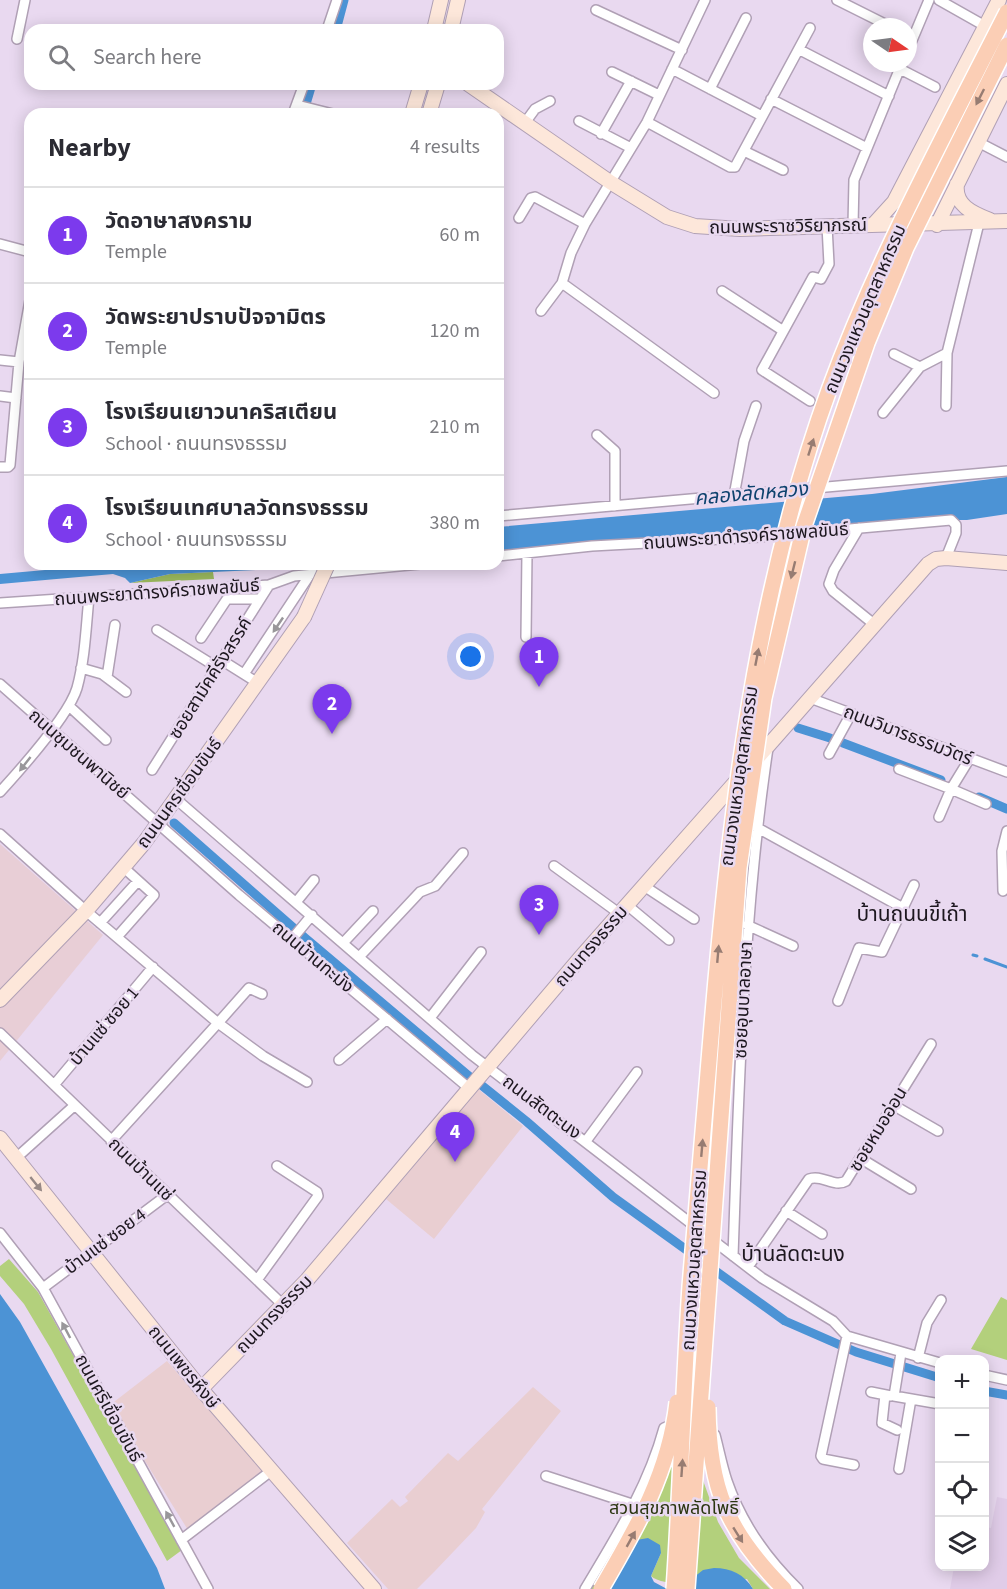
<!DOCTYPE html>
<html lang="en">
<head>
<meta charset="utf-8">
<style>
  :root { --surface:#fff; --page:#f2f2f3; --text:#2b2b33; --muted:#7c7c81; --line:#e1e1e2; --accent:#7c3aed }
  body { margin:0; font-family:"Source Sans 3","Noto Sans Thai",sans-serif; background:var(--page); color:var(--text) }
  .controls { position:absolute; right:18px; bottom:18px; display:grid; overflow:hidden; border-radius:12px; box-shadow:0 3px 15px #0003 }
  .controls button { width:54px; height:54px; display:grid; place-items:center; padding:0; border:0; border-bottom:2px solid var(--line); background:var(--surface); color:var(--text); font:30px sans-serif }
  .compass { position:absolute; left:863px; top:18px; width:54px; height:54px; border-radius:50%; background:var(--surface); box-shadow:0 3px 15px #0003; rotate:103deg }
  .you { position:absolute; left:471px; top:657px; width:21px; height:21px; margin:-15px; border:4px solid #fff; border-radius:50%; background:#1a73e8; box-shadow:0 0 0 9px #1a73e833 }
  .badge { display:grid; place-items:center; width:39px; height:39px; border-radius:50%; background:var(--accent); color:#fff; font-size:20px; font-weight:700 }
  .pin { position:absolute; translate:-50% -50px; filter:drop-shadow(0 2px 3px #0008) }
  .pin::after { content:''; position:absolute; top:32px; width:21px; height:18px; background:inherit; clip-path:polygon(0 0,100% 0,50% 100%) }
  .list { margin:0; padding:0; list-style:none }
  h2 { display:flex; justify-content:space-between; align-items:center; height:78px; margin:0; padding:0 24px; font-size:26px }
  h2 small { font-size:20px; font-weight:400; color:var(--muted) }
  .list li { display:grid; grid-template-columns:39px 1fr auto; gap:18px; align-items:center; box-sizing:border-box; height:96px; padding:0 24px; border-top:2px solid var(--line) }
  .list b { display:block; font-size:22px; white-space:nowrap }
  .list p { margin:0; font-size:20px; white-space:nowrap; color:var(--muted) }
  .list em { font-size:20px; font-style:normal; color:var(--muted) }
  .icon { flex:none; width:33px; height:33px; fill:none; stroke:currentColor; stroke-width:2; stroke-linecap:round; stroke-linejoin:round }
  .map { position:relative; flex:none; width:1007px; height:1589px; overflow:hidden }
  .search { position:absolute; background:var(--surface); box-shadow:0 3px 15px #0003; left:24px; top:24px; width:480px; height:66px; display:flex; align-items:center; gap:15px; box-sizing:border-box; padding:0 21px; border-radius:18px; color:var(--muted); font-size:22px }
  .panel { position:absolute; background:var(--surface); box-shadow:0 3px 15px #0003; left:24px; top:108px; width:480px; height:462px; border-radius:18px }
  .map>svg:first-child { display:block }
</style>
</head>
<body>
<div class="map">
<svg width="1007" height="1589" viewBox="0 0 1007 1589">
  <rect width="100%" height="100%" fill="#e9d9f0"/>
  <!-- commercial -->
  <path fill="#e8ced6" d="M0,844L103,935L0,1061Z"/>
  <!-- built -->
  <path fill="#e0cce8" d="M997,1497L1007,1499V1589H950L954,1567L984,1566L985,1527L991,1528Z"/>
  <!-- education -->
  <path fill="#e9ced1" d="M478,1089L523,1126L434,1239L386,1199Z
    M167,1361L262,1471L188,1530L110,1405Z
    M533,1387L561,1411L482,1509L485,1512L476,1528L434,1572L417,1589H388L347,1543L392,1499L400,1507L408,1501L405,1497L448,1453L458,1461Z"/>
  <!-- green -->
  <path fill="#b3d07c" d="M9,1259L38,1292L182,1550L167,1561L51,1349L24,1304L0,1276V1266Z
    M1001,1297L1007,1300V1360L971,1349Z
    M660,1444L700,1472L718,1522L739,1558L770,1589H753L747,1579C724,1582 664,1589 651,1576L661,1553L604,1589H585Z"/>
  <!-- forest -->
  <path fill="#9ab85d" d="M213,572L214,579L130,583L170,574Z"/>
  <!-- water -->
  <path fill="#4c93d5" d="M1007,477V514L967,520H913L498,556V527L872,494Z
    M45,564H63L64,569L126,564H401L300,572V568L170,574L130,583L125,578L113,574L0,584V574L45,570Z
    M0,1294L20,1322L157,1568L165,1589H0Z
    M648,1538L660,1545L661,1553L651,1576L654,1582L667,1589H604L631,1541Z
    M714,1568C731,1568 744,1574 753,1589H674H679L703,1570Z"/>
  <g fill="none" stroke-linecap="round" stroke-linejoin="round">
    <!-- stream -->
    <path stroke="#4c93d5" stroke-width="3" d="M973,955L977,956
      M985,959L1007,967"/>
    <!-- canal -->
    <path stroke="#4c93d5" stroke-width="9" d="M336,30L344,0
      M303,114L312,84
      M798,728L830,738
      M843,743L941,780
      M979,797L1007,809
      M174,823L305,938L470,1077
      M480,1084L526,1121L613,1197L785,1321L856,1352L940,1378
      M984,1391L1007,1395"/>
    <!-- street casing -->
    <g stroke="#b0a0b5" stroke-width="12">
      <path id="street" d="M837,0L891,27
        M939,0L985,26
        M596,10L682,50
        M327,30L337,0
        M17,39L25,0
        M800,50L889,96
        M908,50L929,0
        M672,69L762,116
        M900,69L935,87
        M612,72L659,95
        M710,89L746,18
        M771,99L867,148
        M297,105L333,114
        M293,114L304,84
        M579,121L631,148
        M647,122L730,167H735L810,28
        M524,124L535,109L550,101
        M601,134L631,81
        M978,142L1007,157
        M744,151L783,170
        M519,218L531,198L535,197L585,224
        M853,225L854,180L902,63
        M0,244L30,252
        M562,283L714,393
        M722,291L782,330
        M541,311L562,283L571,253L585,224L647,122L705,0
        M894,354L920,367L947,353
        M0,360L19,362
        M0,396L16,398
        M810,401L762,370L813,277L821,279L829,264L827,226
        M946,406L947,353L979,223
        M883,413L920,367
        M597,435L615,451V506
        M0,467H8L10,465L19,362L30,300
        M734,496L744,441L756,406
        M498,516L1007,471
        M859,528L834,570L829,584L833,591L875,625
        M498,556L592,546L759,537L951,520L956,525V533L946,558
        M0,603L269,585L294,576L420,564
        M157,630L218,668
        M526,637L527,553
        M201,638L227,599H259
        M223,661L258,683
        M81,668L102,674L126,692
        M244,674L309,576
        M107,677L115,625
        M0,684L239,895L470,1089
        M810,698L1007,772
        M69,706L106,740
        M829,754L851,714
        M899,769L951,789L970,758
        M152,770L269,585
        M0,792C20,770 69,715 77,688C85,659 86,627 89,597
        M176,799L472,1055L762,1278L833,1321L847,1336L940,1363
        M939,817L951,789L986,804
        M756,827L903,908
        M0,834L86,911L218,1023L111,1141
        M554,866L620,914
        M644,886L694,919
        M1003,891L1002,851L1007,831
        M297,901L314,880
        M627,905L669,940
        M100,923L138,881
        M747,925L793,946
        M117,937L154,895L123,867
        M292,939L312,915
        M344,942L373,911
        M360,956L420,892L435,886L463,853
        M262,994L249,988L218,1023L263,1056L307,1082
        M838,1001L859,948L882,952L914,885
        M430,1018L481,952
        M0,1033L283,1305
        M339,1060L387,1019
        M54,1085L153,967
        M893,1105L938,1131
        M586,1141L637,1072
        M860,1158L911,1189
        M15,1159L75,1105
        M786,1211L822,1234
        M0,1233L43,1288L208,1589
        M733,1256C739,1086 743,916 768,748
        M748,1267L809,1179C822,1174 834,1188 846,1181L931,1044
        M257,1280L318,1196L317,1192L277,1166
        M43,1288L167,1195
        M847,1336L821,1456L823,1459L854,1465
        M901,1353L894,1396L940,1404
        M918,1358L927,1323L941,1300
        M984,1375L1007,1380
        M871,1392L891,1396
        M885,1395L882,1423L897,1430
        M715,1435C719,1450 722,1466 727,1481C741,1522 767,1559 798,1589
        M899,1469L911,1399
        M546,1476L635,1505
        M181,1540L271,1471
        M585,1589C616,1537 648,1487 664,1428L676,1423"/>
    </g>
    <!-- secondary casing -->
    <g stroke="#b0a0b5" stroke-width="16">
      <path id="secondary" d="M434,30L441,0
        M451,30L458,0
        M468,84L610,182L667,217L695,226L740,229L1007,221
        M412,114L421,84
        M429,114L438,84
        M957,184C954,205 972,213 990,220
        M874,224L894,202L999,0
        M937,225L1007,84
        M753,763L928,564L936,559L946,558L1007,563
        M0,1000L86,911L144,843L304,617
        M0,1138L201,1389L374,1589
        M201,1389L307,1280L581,957L740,777"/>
    </g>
    <!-- street -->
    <use href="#street" stroke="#fff" stroke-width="9"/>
    <!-- secondary -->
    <use href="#secondary" stroke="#fde7da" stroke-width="14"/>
    <!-- secondary-bridge casing -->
    <g stroke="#b0a0b5" stroke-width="16" stroke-linecap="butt">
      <path id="secondary-bridge" d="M304,617L328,564"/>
    </g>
    <!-- primary-bridge casing -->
    <g stroke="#fff" stroke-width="18" stroke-linecap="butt">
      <path id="primary-bridge" d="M708,1407C709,1489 727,1531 784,1589
        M601,1589C636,1529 669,1473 677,1402
        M674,1589C681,1488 683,1387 690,1286C697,1199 705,1112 712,1025C730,810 755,594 829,390C877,259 944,136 1007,12
        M687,1589L739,868L764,698L804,526L867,343L906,248L1007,45"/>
    </g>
    <!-- secondary-bridge -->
    <use href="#secondary-bridge" stroke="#fde7da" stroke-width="14"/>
    <!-- primary-bridge -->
    <use href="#primary-bridge" stroke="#fbceb5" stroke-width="15"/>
  </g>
  <!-- one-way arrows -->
  <defs><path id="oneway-solid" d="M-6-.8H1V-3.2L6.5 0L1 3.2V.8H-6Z" transform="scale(1.5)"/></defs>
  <g fill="#977c72">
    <use href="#oneway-solid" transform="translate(980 97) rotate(117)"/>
    <use href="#oneway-solid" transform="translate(811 447) rotate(-72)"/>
    <use href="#oneway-solid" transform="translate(793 570) rotate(104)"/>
    <use href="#oneway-solid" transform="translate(757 657) rotate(-79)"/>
    <use href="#oneway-solid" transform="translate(718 954) rotate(-85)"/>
    <use href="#oneway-solid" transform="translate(702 1148) rotate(-85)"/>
    <use href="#oneway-solid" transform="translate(682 1468) rotate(-86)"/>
    <use href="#oneway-solid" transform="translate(738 1535) rotate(58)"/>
    <use href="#oneway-solid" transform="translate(631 1539) rotate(-61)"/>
  </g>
  <g fill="#99979a">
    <use href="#oneway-solid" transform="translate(278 625) rotate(124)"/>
    <use href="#oneway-solid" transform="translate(25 764) rotate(128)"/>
    <use href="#oneway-solid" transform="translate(66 1330) rotate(-118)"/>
    <use href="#oneway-solid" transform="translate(170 1519) rotate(-119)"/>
  </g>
  <use fill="#988986" href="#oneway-solid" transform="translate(36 1184) rotate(51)"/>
  <g text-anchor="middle" stroke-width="5" stroke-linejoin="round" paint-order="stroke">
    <!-- street labels -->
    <g font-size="18" fill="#1d171f" stroke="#e9d9f0">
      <text transform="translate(788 226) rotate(-1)" y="6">ถนนพระราชวิริยาภรณ์</text>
      <text transform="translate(865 309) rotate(-67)" y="6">ถนนวงแหวนอุตสาหกรรม</text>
      <text transform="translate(746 536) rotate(-4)" y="6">ถนนพระยาดำรงค์ราชพลขันธ์</text>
      <text transform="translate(157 592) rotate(-4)" y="6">ถนนพระยาดำรงค์ราชพลขันธ์</text>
      <text transform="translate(210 678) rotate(-58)" y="6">ซอยสามัคคีรังสรรค์</text>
      <text transform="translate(908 735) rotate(21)" y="6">ถนนวิมารธรรมวัตร์</text>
      <text transform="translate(79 754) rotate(41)" y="6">ถนนชุมชนพานิชย์</text>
      <text transform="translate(739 776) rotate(-82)" y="6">ถนนวงแหวนอุตสาหกรรม</text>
      <text transform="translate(179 793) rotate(-54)" y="6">ถนนนครเขื่อนขันธ์</text>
      <text transform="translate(591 946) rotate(-49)" y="6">ถนนทรงธรรม</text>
      <text transform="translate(313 957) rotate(40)" y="6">ถนนบ้านทะมัง</text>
      <text transform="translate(743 1000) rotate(-87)" y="6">ซอยอุนบาลอาษา</text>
      <text transform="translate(104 1026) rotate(-50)" y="6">บ้านแซ่ ซอย 1</text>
      <text transform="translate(542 1107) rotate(37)" y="6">ถนนสัตตะนง</text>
      <text transform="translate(878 1129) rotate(-59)" y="6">ซอยหมออ่อน</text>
      <text transform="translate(141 1169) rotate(44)" y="6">ถนนบ้านแซ่</text>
      <text transform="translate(105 1241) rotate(-37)" y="6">บ้านแซ่ ซอย 4</text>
      <text transform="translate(694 1260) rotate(-86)" y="6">ถนนวงแหวนอุตสาหกรรม</text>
      <text transform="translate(274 1314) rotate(-46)" y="6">ถนนทรงธรรม</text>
      <text transform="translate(184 1367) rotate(51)" y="6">ถนนเพชรหึงษ์</text>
      <text transform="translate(109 1408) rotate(61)" y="6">ถนนศรีเขื่อนขันธ์</text>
    </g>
    <!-- park labels -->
    <g font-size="18" fill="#2a350f" stroke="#e9d9f0">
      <text x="674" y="1514">สวนสุขภาพลัดโพธิ์</text>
    </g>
    <!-- water labels -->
    <g font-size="20" font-style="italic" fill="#0e426e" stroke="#e9d9f0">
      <text transform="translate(751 493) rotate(-5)" y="7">คลองลัดหลวง</text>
    </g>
    <!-- quarter labels -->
    <g font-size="21" fill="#1d171f" stroke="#e9d9f0">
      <text x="912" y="921">บ้านถนนขี้เถ้า</text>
      <text x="793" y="1261">บ้านลัดตะนง</text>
    </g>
  </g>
</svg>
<div class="controls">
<button>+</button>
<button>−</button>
<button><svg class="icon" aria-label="locate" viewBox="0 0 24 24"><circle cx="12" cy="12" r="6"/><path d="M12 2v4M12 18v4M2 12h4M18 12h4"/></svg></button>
<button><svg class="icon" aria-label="layers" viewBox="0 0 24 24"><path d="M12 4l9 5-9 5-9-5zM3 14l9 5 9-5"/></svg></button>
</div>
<svg class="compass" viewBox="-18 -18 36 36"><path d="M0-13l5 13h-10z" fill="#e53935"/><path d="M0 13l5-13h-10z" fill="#7c7c81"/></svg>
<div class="you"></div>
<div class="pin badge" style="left:539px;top:687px">1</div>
<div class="pin badge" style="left:332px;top:734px">2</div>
<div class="pin badge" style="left:539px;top:935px">3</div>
<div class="pin badge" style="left:455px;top:1162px">4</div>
<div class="search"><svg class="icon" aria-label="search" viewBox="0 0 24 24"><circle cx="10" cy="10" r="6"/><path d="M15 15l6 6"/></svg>Search here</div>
<section class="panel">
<h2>Nearby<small>4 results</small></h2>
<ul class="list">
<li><span class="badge">1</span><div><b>วัดอาษาสงคราม</b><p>Temple</p></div><em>60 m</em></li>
<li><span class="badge">2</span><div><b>วัดพระยาปราบปัจจามิตร</b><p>Temple</p></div><em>120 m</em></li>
<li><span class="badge">3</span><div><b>โรงเรียนเยาวนาคริสเตียน</b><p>School · ถนนทรงธรรม</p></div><em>210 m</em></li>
<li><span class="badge">4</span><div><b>โรงเรียนเทศบาลวัดทรงธรรม</b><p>School · ถนนทรงธรรม</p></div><em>380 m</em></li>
</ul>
</section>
</div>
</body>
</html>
